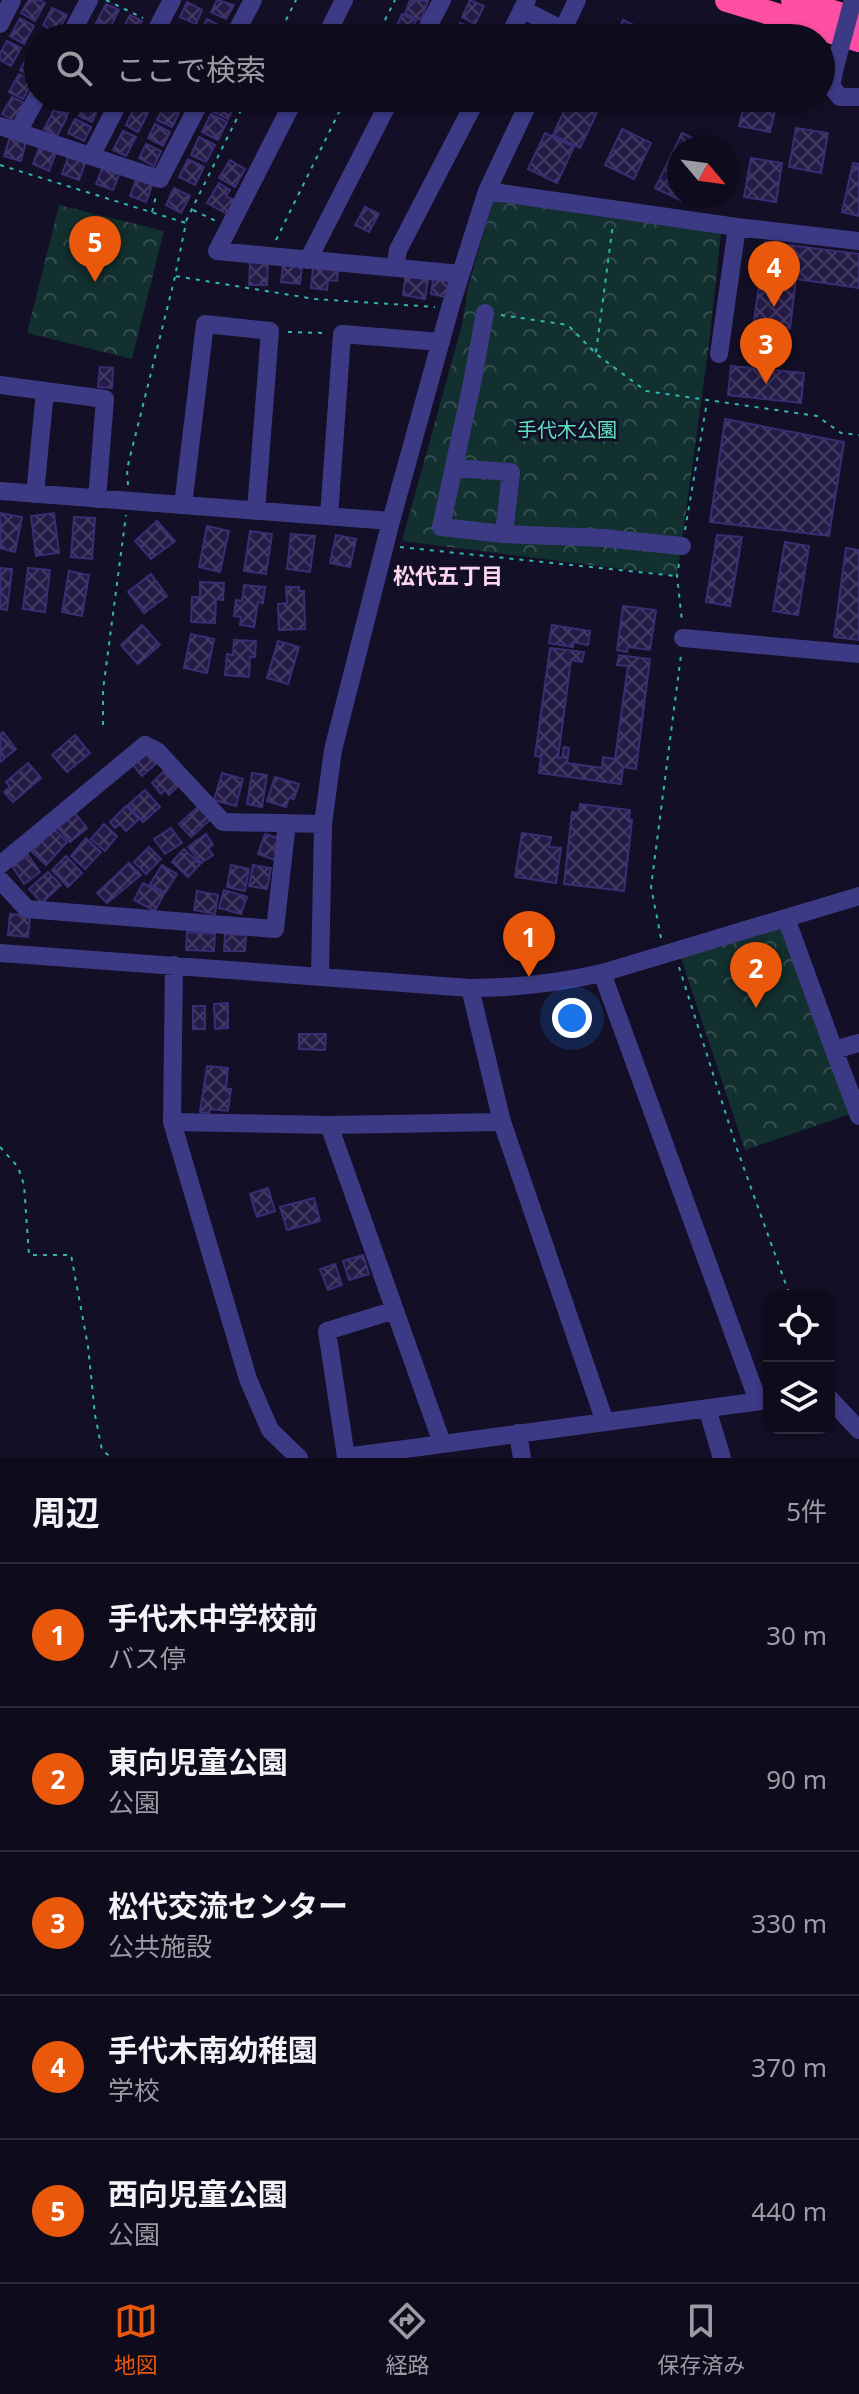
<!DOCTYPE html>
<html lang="ja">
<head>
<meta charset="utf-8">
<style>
  :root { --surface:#0e0b1c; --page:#1c1929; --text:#f1f3f6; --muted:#9b9ba3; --line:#2e2b3b; --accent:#ea580c }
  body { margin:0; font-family:"Noto Sans","Noto Sans JP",sans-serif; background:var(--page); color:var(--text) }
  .controls { position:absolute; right:24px; bottom:24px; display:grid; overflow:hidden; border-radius:16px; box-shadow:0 2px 6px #0004 }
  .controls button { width:72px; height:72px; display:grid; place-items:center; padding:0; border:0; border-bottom:2px solid var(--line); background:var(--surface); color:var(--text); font:40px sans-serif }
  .compass { position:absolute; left:667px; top:136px; width:72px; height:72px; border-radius:50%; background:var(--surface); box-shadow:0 2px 6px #0004; rotate:119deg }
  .you { position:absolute; left:572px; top:1018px; width:28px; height:28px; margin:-20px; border:6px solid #fff; border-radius:50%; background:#1a73e8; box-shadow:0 0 0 12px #1a73e833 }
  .badge { display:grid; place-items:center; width:52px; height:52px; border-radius:50%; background:var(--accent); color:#fff; font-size:26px; font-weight:700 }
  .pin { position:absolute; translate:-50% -66px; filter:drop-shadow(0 2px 4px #0008) }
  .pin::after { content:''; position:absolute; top:42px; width:28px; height:24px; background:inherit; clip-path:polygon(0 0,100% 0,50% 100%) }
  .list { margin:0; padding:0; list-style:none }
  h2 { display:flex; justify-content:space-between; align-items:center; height:104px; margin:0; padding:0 32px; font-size:34px }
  h2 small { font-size:26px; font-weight:400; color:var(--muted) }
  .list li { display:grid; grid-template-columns:52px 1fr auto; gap:24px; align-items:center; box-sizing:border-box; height:144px; padding:0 32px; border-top:2px solid var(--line) }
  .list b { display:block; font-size:30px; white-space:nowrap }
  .list p { margin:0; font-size:26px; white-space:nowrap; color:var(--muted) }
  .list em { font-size:26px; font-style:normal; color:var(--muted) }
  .icon { flex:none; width:44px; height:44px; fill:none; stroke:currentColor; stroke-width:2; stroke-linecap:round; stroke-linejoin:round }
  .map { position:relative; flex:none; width:859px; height:1458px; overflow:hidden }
  .search { position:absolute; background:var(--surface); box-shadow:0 2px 6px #0004; left:24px; right:24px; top:24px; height:88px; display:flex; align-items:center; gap:20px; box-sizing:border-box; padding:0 28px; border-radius:44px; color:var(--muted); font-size:30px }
  .sheet { height:824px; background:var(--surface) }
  nav { display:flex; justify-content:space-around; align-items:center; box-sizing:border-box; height:112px; border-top:2px solid var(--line); background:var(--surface); font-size:22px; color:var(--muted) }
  nav a { display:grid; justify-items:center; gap:4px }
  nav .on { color:var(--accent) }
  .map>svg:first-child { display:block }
</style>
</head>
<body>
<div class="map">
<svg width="859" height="1458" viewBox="0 0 859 1458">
  <defs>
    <pattern id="park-crowns" width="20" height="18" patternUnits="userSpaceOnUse" patternTransform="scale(2)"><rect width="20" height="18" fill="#12302f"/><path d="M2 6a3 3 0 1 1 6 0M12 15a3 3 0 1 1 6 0" fill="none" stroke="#344d4e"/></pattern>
    <pattern id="building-cross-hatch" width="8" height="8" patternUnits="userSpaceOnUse" patternTransform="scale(2)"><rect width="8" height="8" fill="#241b47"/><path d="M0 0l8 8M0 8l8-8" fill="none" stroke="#433b63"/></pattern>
  </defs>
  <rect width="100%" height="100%" fill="#130f26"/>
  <!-- park -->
  <path fill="url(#park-crowns)" d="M493,201L722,224L709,345L677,576L402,541L462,325L468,287Z
    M59,205L164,231L132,359L27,333Z
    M786,923L850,1114L745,1150L681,958Z"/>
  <!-- building -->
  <path fill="url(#building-cross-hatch)" stroke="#3b2d73" stroke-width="2" d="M29,0H40L45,3L35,21L21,13Z
    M217,0L234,5L226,19L211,12Z
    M410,0L428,1L421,20L405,14Z
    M470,0L484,6L475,24L462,17Z
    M187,2L202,10L196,24L180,17Z
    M106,4L119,10L110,28L97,21Z
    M52,8L67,15L57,33L43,25Z
    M402,14L416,21L412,28L422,33L419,38H406L394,32Z
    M130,15L142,21L134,38L121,33Z
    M20,18L34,26L24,44L10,36Z
    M207,19L222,27L216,38L200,33Z
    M623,20L651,33L649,38H615Z
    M96,23L109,30L105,38H89Z
    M460,23L474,29L470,38H453Z
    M7,41L21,48L11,66L0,60V53Z
    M30,52L38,56V70L34,78L20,70Z
    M19,74L33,81L23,99L9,92Z
    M12,97L26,104L16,122L2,114Z
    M60,98H76L67,115L54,108Z
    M88,98L100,104L92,122L79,116Z
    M219,98H230L237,101L228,119L212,111Z
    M570,98H604L580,148L553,135Z
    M654,98H686L680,111Z
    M746,98H778L770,132L739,126Z
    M135,106L148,113L138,132L126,125Z
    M164,106L179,113L172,127L157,120Z
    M54,110L67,117L57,136L44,129Z
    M211,114L227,122L218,140L202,132Z
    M75,119L91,127L84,141L68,133Z
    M155,124L170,132L163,146L148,138Z
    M796,128L828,133L821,173L789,167Z
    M622,129L651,143L634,179L605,165Z
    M123,131L136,137L126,156L113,150Z
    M545,133L574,147L557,183L528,169Z
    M682,133L709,146L708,148H679V196H685L682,201L655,188Z
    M10,137L26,142L21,161L4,156Z
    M199,137L215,145L206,162L191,155Z
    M146,144L161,151L154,166L139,158Z
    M40,146L56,152L49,171L33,164Z
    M69,155L86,161L79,180L62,174Z
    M751,158L782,163L776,202L744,197Z
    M188,159L204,167L195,185L179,177Z
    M230,160L245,169L235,187L219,178Z
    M853,163L859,164V216L842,212Z
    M103,166L120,172L113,190L96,184Z
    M137,177L153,183L146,202L130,196Z
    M219,183L230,190L226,196L238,202L230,216L207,203Z
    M174,188L190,196L181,213L166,205Z
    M365,207L379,214L369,232L355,225Z
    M765,242L859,254V288L796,279L790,328L771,325L769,337L752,335Z
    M250,262H268L267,285H249Z
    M283,265L302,267L300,284L281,282Z
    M313,267L338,270L337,281L328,280L327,290L311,288Z
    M406,271L429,275L425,299L403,295Z
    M434,273L450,276L446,297L431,294Z
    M731,366L804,373L801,403L728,395Z
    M100,367L113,368L112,388L98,387Z
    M725,419L844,442L829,536L710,522Z
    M0,513L22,517L15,552L0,548Z
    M54,513L59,553L36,556L31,516Z
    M74,517L95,518L92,559L71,557Z
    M157,521L175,541L151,559L135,541Z
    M207,526L229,531L220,572L199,567Z
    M250,531L272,534L266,574L244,571Z
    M291,534L315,536L310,572L287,569Z
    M336,535L356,539L350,567L330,563Z
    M717,535L742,537L730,606L706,602Z
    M785,542L809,546L798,615L773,611Z
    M846,548L859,550V640L834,637Z
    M0,568L12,569L7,610L0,609Z
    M28,568L50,570L45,612L23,609Z
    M69,571L89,575L82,616L62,612Z
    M151,574L167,596L144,613L128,592Z
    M200,582L224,583L223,600L216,599L215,623L191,622L192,597H200Z
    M244,585L265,587L263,603L258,602L254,627L240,625L241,617L234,616L236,600L242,601Z
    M286,587H299V591H304L305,629L279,630L278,604L287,603Z
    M623,606L656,610L650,650L628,647L627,652L617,650Z
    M142,625L160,645L138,664L121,645Z
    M552,625L590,631L588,645L573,642V647L549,643Z
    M191,634L214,639L207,673L184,668Z
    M234,640L256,641L255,657H250L249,677L225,675L227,654L233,655Z
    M278,641L299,647L288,684L267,678Z
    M550,648L584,652L582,662L571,660L558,758H562L564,747L569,748L567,763L602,768L603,757L615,759L628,666L617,665L619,655L650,659L636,769L623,767L621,784L539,773L541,757L535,756Z
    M3,732L16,749L0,762V735Z
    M75,735L90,753L67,772L52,755Z
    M151,749L160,760L142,776L133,765Z
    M28,763L41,778L13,802L4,792L10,787L6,782Z
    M166,769L180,784L169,795L165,790L161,794L152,783Z
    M222,773L243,779L236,806L214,800Z
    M252,773L267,775L262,807L247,804Z
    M275,777L299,784L294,799L289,798L286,807L267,801Z
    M145,790L160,807L143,822L128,805Z
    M580,804L630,810L629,819L632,820L624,891L564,884L572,812L579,813Z
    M126,806L139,819L126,831L120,824L115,828L110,822Z
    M199,806L210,820L191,837L179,824Z
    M75,813L87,828L70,842L57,827Z
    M104,824L117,836L105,851L91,839Z
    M171,828L182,843L165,854L154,839Z
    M54,829L67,842L46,865L32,852Z
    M522,833L551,837L549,847L561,848L556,883L515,877Z
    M206,834L213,845L208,848L213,855L201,863L188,847Z
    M265,834L284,840L277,861L258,854Z
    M86,838L101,852L85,869L71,856Z
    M149,847L161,859L146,874L134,862Z
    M184,849L200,864L188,877L172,862Z
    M28,855L40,872L24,884L12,866Z
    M66,856L82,873L68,887L52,870Z
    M129,863L141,875L107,903L97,893Z
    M162,865L177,874L165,893L150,884Z
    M231,865L249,869L245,891L227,887Z
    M253,865L271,868L267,889L249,886Z
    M48,872L61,885L42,903L29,889Z
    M143,883L164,894L155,911L134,900Z
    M224,890L247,897L241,914L219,908Z
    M197,891L218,895L215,914L194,910Z
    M10,914L30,916L28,937L8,935Z
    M187,932L215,934L214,951L186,950Z
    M225,934L246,935L245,951H224Z
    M228,1003V1028L215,1029L214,1004Z
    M193,1006H205V1029H193Z
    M299,1034H326L325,1050L299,1049Z
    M207,1066L228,1068L226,1089H231L228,1111L210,1109L209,1113L200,1112Z
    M268,1188L275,1211L257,1217L250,1194Z
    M314,1198L320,1221L287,1230L280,1207Z
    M363,1255L369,1274L349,1280L343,1261Z
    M335,1264L342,1285L328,1290L320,1269Z"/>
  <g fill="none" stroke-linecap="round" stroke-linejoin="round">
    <!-- path -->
    <path stroke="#2fb8b0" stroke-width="2" stroke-dasharray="4 6" stroke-linecap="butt" d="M106,0L143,18
      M175,32L187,38
      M277,38L296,0
      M376,38L395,0
      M427,98L451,111
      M0,165L186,223L175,276L315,299L435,307
      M193,210L216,221
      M152,212L156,196
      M186,221L247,98
      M276,240L346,98
      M501,315L568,325L596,354L646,391L817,416L841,433L859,435
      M288,332L325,333
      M596,352L613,224
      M128,485L127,469L175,277
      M685,530L707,402
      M400,547L676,576
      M679,564L677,576L682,621
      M103,725V690L126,515
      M661,938L651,887L681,655
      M679,967L737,1149L790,1296
      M0,1147L18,1167L24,1185L29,1255H71L88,1346L95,1415L102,1450L112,1458"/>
    <!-- minor -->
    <path stroke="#3d3a85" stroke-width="18" d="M522,9L563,30
      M0,24L12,0
      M69,38L89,0
      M152,38L172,0
      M233,38L253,0
      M325,38L344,0
      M422,38L442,0
      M508,38L527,0
      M559,38L577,0
      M835,67L831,86L840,97H859
      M295,98L217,251L461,274
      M0,126L160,179L202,98
      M18,132L38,95
      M91,156L121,98
      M487,191L737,227L859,241
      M308,260L391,98
      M395,268L398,250L477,98
      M485,313L472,383L441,527L504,534L603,538L682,546
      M719,354L737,227
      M0,385L105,399L97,499
      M454,468L511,472L504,534
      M0,491L391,521
      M35,494L45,391
      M183,505L205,324L270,331L256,511
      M329,516L342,334L441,342
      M683,638L859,654
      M0,865L145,745L157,751L223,822L323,824
      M0,880L27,909L275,929L287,823
      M786,918L834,1050L859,1043
      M0,953L470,988C515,988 558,983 602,973L859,896
      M174,965L172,1122L248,1379L270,1430L299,1458
      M602,973L758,1401
      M320,975L323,824L333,750L391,521L450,308L487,191L531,98
      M470,988L502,1122L605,1422
      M834,1050L859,1116
      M172,1122L329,1125L502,1122
      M329,1125L442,1443
      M395,1310L327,1331L346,1457L769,1400
      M829,1398L859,1430
      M707,1408L722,1458
      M518,1433L522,1458"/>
    <!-- highway -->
    <path stroke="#ff4fa3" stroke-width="24" d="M727,0L859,40
      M793,0L859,20"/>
    <!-- minor-bridge -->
    <path stroke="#3d3a85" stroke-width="18" d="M835,67L853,0"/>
  </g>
  <g text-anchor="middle" stroke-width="6" stroke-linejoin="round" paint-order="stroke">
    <!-- park labels -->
    <g font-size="20" fill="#5fe0c0" stroke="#130f26">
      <text x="567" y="437">手代木公園</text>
    </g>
    <!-- neighbourhood labels -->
    <g font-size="22" font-weight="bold" fill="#ffd6f0" stroke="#130f26">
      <text x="448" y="584">松代五丁目</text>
    </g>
  </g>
</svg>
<div class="controls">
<button><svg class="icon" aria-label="locate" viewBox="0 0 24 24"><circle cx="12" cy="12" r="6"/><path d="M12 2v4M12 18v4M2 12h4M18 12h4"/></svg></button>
<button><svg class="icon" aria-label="layers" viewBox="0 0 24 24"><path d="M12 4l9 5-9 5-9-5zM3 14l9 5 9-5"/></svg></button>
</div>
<svg class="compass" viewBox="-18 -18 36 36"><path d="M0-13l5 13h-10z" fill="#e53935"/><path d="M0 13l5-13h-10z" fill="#9b9ba3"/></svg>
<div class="you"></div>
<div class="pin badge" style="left:529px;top:977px">1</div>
<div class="pin badge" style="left:756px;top:1008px">2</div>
<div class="pin badge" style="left:766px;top:384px">3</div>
<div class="pin badge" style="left:774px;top:307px">4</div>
<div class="pin badge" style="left:95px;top:282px">5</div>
<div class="search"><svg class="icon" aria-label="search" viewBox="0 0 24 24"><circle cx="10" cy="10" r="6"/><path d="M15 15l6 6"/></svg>ここで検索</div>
</div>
<section class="sheet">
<h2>周辺<small>5件</small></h2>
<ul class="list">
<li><span class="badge">1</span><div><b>手代木中学校前</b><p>バス停</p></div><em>30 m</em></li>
<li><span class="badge">2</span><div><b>東向児童公園</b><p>公園</p></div><em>90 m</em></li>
<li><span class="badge">3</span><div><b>松代交流センター</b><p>公共施設</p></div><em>330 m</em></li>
<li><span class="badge">4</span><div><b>手代木南幼稚園</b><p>学校</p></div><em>370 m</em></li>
<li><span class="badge">5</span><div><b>西向児童公園</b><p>公園</p></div><em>440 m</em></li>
</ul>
</section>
<nav>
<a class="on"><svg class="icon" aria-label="map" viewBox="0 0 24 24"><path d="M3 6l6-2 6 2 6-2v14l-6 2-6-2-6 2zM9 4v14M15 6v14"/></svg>地図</a>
<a><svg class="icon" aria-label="directions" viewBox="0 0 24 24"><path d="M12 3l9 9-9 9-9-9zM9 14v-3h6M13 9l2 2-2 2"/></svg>経路</a>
<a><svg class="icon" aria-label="saved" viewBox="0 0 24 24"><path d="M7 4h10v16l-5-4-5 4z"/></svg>保存済み</a>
</nav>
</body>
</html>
